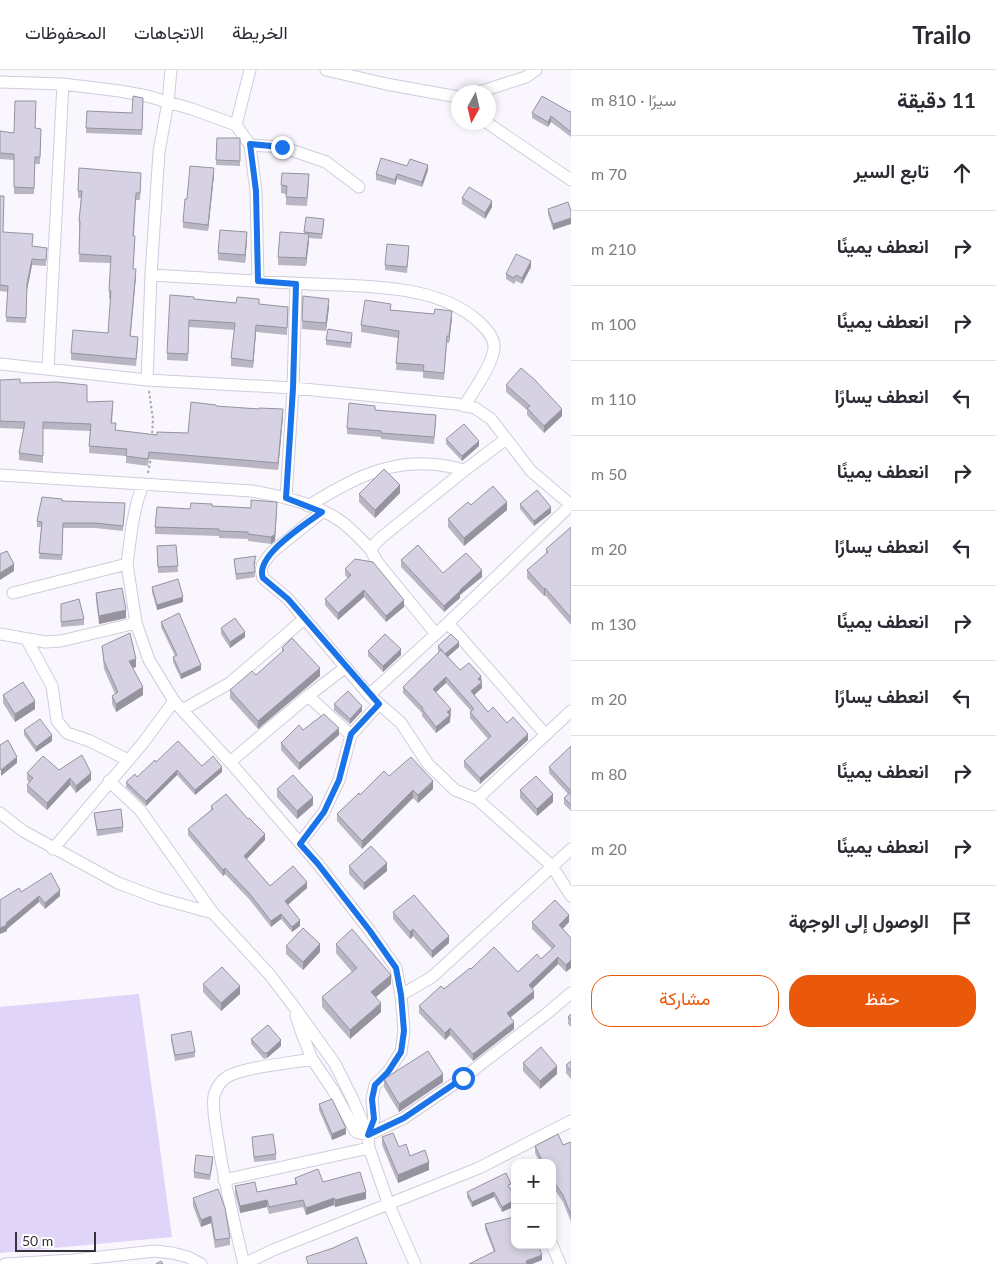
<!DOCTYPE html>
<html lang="ar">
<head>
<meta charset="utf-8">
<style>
  :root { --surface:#fff; --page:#f2f2f3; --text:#2b2b33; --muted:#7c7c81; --line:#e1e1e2; --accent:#ea580c }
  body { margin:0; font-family:Lato,Vazirmatn,sans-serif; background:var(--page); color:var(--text); direction:rtl }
  .controls { position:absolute; right:15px; bottom:15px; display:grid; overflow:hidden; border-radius:10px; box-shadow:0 2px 8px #0003 }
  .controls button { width:45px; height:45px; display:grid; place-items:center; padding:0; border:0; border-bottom:1px solid var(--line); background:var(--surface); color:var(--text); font:25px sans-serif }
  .compass { position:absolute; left:451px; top:15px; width:45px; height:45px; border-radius:50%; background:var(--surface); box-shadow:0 2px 8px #0003; rotate:188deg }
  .scale { position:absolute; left:15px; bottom:12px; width:81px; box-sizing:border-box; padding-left:5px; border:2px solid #353339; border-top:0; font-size:14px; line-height:18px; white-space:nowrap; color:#353339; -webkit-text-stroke:4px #fff; paint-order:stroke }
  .stop { position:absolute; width:15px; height:15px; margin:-11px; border:4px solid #1a73e8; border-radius:50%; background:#fff }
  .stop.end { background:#1a73e8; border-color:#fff; box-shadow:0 1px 5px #0008 }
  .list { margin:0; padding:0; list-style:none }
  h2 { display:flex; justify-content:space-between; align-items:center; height:65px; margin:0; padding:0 20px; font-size:21px }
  h2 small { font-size:16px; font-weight:400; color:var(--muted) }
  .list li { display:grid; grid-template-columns:32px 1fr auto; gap:15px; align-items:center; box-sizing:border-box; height:75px; padding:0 20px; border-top:1px solid var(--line) }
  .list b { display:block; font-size:19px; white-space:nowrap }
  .list em { font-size:16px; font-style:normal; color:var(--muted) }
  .actions { display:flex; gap:10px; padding:15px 20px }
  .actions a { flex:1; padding:11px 0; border:1px solid var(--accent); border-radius:20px; text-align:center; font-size:18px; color:var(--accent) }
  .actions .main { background:var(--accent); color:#fff }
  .icon { flex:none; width:28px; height:28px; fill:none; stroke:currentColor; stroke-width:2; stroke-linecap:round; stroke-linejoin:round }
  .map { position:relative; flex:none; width:571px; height:1194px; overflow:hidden; direction:ltr }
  header { display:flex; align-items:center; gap:30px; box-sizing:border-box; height:70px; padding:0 25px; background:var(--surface); border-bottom:1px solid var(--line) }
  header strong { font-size:24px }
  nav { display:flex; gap:28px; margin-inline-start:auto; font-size:18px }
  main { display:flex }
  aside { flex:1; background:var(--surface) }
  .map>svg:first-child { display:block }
</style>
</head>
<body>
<header>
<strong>Trailo</strong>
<nav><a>الخريطة</a><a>الاتجاهات</a><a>المحفوظات</a></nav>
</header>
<main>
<aside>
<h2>11 دقيقة<small>سيرًا · 810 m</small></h2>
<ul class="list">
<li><svg class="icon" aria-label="ahead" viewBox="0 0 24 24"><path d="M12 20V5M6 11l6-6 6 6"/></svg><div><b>تابع السير</b></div><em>70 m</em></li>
<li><svg class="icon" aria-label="right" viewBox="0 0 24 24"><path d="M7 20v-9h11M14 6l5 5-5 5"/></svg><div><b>انعطف يمينًا</b></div><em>210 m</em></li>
<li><svg class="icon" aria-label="right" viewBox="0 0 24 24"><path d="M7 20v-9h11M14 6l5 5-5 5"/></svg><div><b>انعطف يمينًا</b></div><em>100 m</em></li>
<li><svg class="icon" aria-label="left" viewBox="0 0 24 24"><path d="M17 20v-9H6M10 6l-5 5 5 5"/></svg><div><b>انعطف يسارًا</b></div><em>110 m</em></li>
<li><svg class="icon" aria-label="right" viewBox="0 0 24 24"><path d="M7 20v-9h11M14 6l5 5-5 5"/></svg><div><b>انعطف يمينًا</b></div><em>50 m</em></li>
<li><svg class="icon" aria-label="left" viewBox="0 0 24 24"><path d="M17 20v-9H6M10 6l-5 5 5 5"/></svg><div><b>انعطف يسارًا</b></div><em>20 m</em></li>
<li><svg class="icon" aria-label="right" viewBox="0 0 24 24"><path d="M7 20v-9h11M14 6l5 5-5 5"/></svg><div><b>انعطف يمينًا</b></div><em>130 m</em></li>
<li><svg class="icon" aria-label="left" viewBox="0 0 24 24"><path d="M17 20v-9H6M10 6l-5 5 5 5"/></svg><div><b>انعطف يسارًا</b></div><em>20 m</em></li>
<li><svg class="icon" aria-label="right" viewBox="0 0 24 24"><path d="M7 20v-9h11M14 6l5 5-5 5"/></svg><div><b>انعطف يمينًا</b></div><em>80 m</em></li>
<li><svg class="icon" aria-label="right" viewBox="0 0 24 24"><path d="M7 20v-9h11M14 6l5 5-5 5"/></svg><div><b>انعطف يمينًا</b></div><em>20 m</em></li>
<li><svg class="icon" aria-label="arrive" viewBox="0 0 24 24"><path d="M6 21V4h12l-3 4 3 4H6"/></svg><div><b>الوصول إلى الوجهة</b></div></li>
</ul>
<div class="actions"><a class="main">حفظ</a><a>مشاركة</a></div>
</aside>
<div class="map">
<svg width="571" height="1194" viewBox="0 0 571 1194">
  <rect width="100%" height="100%" fill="#f9f6fd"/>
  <!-- green -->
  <path fill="#e0d4f8" d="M139,924L172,1167L0,1183V937Z"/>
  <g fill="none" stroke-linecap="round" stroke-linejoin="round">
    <!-- minor casing -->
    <g stroke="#d1ccdc" stroke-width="13">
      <path id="minor" d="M326,0L386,14L458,27
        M0,12L63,14L120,21L147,26L192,39L236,55L250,75L256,121L258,211
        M479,22L526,7L536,0
        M486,52L571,110
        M236,55L250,0
        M250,75L282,77L326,92L359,117
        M151,205C197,208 244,210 291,213C349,217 436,210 480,253C486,259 493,266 494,275C496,290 473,322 464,336
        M0,294L147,310L293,318L457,334L475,338L491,349L531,401L571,435
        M48,299L63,14
        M147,310L151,205L159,82L168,32L171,0
        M0,405L252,421C280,426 314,433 339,450C351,458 360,468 370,479
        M143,414L137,432L132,456L127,494L136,553L149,590L174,631L230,692L318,794L370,861L396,898L401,925L404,961L401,982L388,1002L375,1015L372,1029L374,1049L368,1065L369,1078L389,1135L415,1194
        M286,428L293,318L296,214
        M308,436C344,414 383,391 427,394C440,394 453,397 465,400
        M322,442L271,483L263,494L261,500L263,508L288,529L369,625L401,653L428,694L455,720L477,729L552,796L571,826
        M13,523L127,494
        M448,553L545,664
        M0,564L45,572L61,571L136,553
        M436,564L378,493L370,479L382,467L465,400L506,369
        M27,570L52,616L57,651L67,663L90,671L128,690
        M369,625L448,553L571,435
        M308,626L351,665
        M184,639L230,613L304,549
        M230,692L308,626L346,597
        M109,711L140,740L213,843L270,905L295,938L335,994L353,1030L368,1065
        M477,729L571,641
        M0,743L23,761L118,813L158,828L213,843
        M300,773L324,742L339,710L351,665L379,634
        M53,779L143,673L174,631
        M401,925L432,907L571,779
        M296,945L301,961L312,989L333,1020L356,1062L368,1065L404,1048L463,1008L545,945L571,923
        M224,1110L369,1078
        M552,1175L560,1194
        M5,1194L73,1190L155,1181L172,1183L188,1187L201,1194
        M244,1194L273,1180L479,1098L571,1051
        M244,1194C234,1153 224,1112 218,1071C216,1057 212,1040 214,1026C216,1018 221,1011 227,1007C243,997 291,993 312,989"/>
    </g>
    <!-- path -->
    <path stroke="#a7a5ab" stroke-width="2" stroke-dasharray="2.5 2.5" stroke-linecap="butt" d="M149,321L153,349L152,366
      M148,403L151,388"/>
    <!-- minor -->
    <use href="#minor" stroke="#fff" stroke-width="11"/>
  </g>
  <!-- wall -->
  <path fill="#b9b5c3" d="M143,28L142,65L86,63L87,41L132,43Z
    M571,41V67L551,52L548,57L532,48V43L570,42Z
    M35,58L41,59L40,94H35L34,124H14V90L0,89V61L14,63Z
    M217,68H240V96L216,95Z
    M428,100L422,117L397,109L395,115L376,110V104Z
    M214,105L208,161L183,158V152L187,129Z
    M141,110L140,130H136L134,166L135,174L133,199L136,206L130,266L138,274L136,296L71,290V283L108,263L111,229H109V221L111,193L79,192L80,159H79V151L81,128H78V121Z
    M309,112L307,136L286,135V124L281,123V115Z
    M0,126L3,162L32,176L47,178L46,196L32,195L27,220L26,253L6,252L8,222L0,221Z
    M462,128L492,137L485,149L462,134Z
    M568,132L553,160L548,144V139Z
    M306,147L324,154L322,169L309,168L306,196L278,195V187L304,164Z
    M247,170L245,193L218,190V183Z
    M409,182L407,203L385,200V195Z
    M531,197L522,214L516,211L514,214L506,209V204Z
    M303,226L329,237L326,261L302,259Z
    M194,229L236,233L288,237L287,265L256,262L253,298L231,296V288L235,260L189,257L188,291L167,290V283Z
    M391,240L452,248L449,273H447L444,310L423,308V302L396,300L398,268L361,262V255Z
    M352,268L351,278L326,275V270Z
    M0,310L20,313L87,332L113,338L112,353L116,360L157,365L188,363L216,336L283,346L278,400L149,389L148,396L126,393V386L89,383L90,361L43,359V393L19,390V383L24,359L0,358Z
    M506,315L562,346L544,363L527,345V340L506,322Z
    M375,340L436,352L434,374L381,369V367L347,364V358Z
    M446,369L479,376L462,391L446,374Z
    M400,423L375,448L359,432V424Z
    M62,431L125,439L123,461L95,458H63L62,490L39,489L41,457H37V451Z
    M520,434L551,443L534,456L520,439Z
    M471,435L507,440L464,476L448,457V449Z
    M212,436L277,439L275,471L271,474L248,471V469L219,468V466L155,464V457L190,439Z
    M571,457V555L545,525L544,526L527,508V500L546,485V479Z
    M176,475L178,502L158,503L157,476Z
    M234,489L256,492L254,497L255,507L236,510Z
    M401,490L443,503L482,507L460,525V528L444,542L401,497Z
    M345,499L404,537L386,552L364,527L338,550L325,535V529L348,508L345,505Z
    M152,517L183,532L157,540L152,522Z
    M96,523L126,548L99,554L96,531Z
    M61,534L84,549V555L61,557Z
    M161,552L201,600L181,609L173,592V587L175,586L161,557Z
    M221,558L245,567L230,578L221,564Z
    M102,576L136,597L132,598L143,625L116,642L112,634V626L115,624L104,599Z
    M438,576L459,577L448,587L460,600L481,606L482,618L474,625L488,642L507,653L528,670L480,714L464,697V691L488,669L470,648V642L471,641L446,613L436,622L451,646L450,647V652L436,663L422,646V643L403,623V617L439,582L438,581Z
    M282,578L320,606L258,659L230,628V620L256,605L282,583Z
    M368,581L401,585L383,602L368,586Z
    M3,625L35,639L15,652L3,633Z
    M334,634L362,641L350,654L334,640Z
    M24,660L52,671L36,682L24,665Z
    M303,660L339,665L299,700L281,680V673Z
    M571,676V741L564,734V728L568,724L549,703V697Z
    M156,692L202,696L222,702L195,725L177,705L146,736L126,717V712L137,707Z
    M59,700L91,710L76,723L70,715L47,740L27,722V715L29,712L27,710V703Z
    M389,706L433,719L418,733L413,728L362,779L337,751V744L360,725Z
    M277,719L313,735L297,749L277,727Z
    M520,720L553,732L537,746L520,728Z
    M211,736L265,770L246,789L270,816L307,818L288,835L300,856L292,862L281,849L271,857L249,829L225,804L223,806L188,765V759L211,740Z
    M94,743L123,757V762L97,766Z
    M349,796L387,801L364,820L349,804Z
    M21,822L60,826L45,839L39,832L7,859V861L0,864V830Z
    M393,842L449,873L432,888L413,866L410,869L393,849Z
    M532,852H569L563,859L571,868L566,902L558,894L532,919L534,928L510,948L514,959L473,991L450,965L445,970L419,943V936L444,919L471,899L518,902L541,889L552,879L532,859Z
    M336,874L391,914L376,927L381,942L350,969L322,937V927L352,902L336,883Z
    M286,876L320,882L303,900L286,884Z
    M203,914L240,924L221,941L203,922Z
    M571,944V957L568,954V947Z
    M171,965L195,982V987L175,991L171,970Z
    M251,969L281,976L267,988L264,989L251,974Z
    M571,991V1009L566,1003V995Z
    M523,993L557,1004L540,1019L523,1001Z
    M384,1009L443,1012L399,1042L384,1017Z
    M319,1034L346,1064L332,1070L319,1040Z
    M252,1067L276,1084V1090L254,1092Z
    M382,1067L399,1077L429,1100L398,1113L382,1075Z
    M571,1072V1152L563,1132L552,1116V1093H540L535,1083V1076L563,1075Z
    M213,1092L210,1110L194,1108V1102Z
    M295,1108L323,1112L366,1129L335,1137L334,1135L306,1145L303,1137L269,1144L267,1137L240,1143L235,1124V1116L257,1122L295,1114Z
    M511,1119L515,1127V1136L502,1142L494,1127L472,1137L467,1127V1122Z
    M193,1128L230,1168V1175L215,1178L211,1153L201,1157L193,1136Z
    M485,1154L542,1190L532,1194H469L494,1182L485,1159Z"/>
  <!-- shaded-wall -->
  <path fill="#96939f" d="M551,46V52L548,57V52Z
    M428,95V100L422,117V112Z
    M214,98V105L208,161V155Z
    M397,104V109L395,115V110Z
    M492,131V137L485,149V143Z
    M571,148V154L553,160V154Z
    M247,162V170L245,193V185Z
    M309,164V172L306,196V188Z
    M32,189V195L27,220L26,253L27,214Z
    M531,191V197L522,214V208Z
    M136,199V206L130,273V266Z
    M329,229V237L326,261V253Z
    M452,241V248L449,273V266Z
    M256,255V262L253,298V291Z
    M283,339V346L278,400V393Z
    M562,339V346L544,363V356Z
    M479,371V376L462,391V386Z
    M400,415V423L375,448V440Z
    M277,432L275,471L271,474V467Z
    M507,432V440L464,476V468Z
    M551,437V443L534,456V451Z
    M14,494V501L0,510V503Z
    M482,500V507L460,525V528L444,542V536L460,520Z
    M545,518V525L544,526V519Z
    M364,520V527L338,550V543Z
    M183,527V532L157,540V535Z
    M404,530V537L386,552V546Z
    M126,540V548L99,554V546Z
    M245,562V567L230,578V572Z
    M459,572V577L445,589V584Z
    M401,579V585L383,602V596Z
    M136,589V597L129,599V591Z
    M201,595V600L181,609V604Z
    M320,598V606L258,659V651Z
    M481,606L482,618L471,628V621L478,609Z
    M446,607V613L433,625V619Z
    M143,617V625L116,642V634Z
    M35,631V639L15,652V644Z
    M362,636V641L350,654V649Z
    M451,639L450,652L436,663V657L447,642Z
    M339,658V665L299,700V693Z
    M528,664V670L480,714V708Z
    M52,665V671L36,682V677Z
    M17,687V693L1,706V700Z
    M222,697V702L195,725V720Z
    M177,700V705L146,736V731Z
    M91,703V710L76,723V716Z
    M70,708V715L47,740V733Z
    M433,711V719L418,733V725Z
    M413,720V728L362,779V771Z
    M553,724V732L537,746V739Z
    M313,727V735L297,749V741Z
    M265,764V770L244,792V786Z
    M387,793V801L364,820V813Z
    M225,798V804L223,806V800Z
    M307,812V818L285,837V831Z
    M60,820V826L45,839V833Z
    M39,826V832L7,859V861L0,864V858Z
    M281,844V849L271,857V851Z
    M569,845V852L559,862V855Z
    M300,850V856L292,862V857Z
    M413,859V866L410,869V862Z
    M449,866V873L432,888V881Z
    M320,874V882L303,900V892Z
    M558,887V894L529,922V915Z
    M571,890V898L566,902V895Z
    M391,905V914L371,931V922Z
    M240,916V924L221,941V933Z
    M534,921V928L507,950V943Z
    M381,933V942L350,969V960Z
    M514,952V959L473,991V984Z
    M450,958V965L445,970V963Z
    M281,970V976L267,988V983Z
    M557,996V1004L540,1019V1011Z
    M443,1004V1012L399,1042V1034Z
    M346,1058V1064L332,1070V1064Z
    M429,1092V1100L398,1113V1105Z
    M366,1122V1129L335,1137V1130Z
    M494,1122V1127L472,1137V1132Z
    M334,1128V1135L306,1145V1138Z
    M267,1130V1137L240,1143V1136Z
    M515,1130V1136L502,1142V1137Z
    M211,1146V1153L201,1157V1150Z
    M542,1185V1190L532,1194H526V1191Z"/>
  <!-- building -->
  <path fill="#d7d2e3" stroke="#96939f" d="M133,26L143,28L142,60L86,58L87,41L132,43Z
    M542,26L570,42L571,41V62L551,46L548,52L532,43Z
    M15,31H36L35,58L41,59L40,87H35L34,118L14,117V84L0,83V61L14,63Z
    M217,68H240V91L216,90Z
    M381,88L407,96L410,89L428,95L422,112L397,104L395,110L376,104Z
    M190,96L214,98L208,155L183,152L185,129H187Z
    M79,98L141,103L140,123H136L133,166H135L133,199H136L130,266L138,267L136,289L71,283L73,260L108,263L111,221H109L111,186L79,184L80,151H79L82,121H78Z
    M282,103L309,104L307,128L286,127L287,116L281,115Z
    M469,117L492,131L485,143L462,128Z
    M0,126H4L3,162L33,164L32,176L47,178L46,190L32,189L27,214L26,248L6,247L8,216L0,215Z
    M568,132L571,141V148L553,154L548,139Z
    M306,147L324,149L322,164L304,162Z
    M220,160L247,162L245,185L218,183Z
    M280,162L309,164L306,188L278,187Z
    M387,174L409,176L407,197L385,195Z
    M516,184L531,191L522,208L516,205L514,208L506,204Z
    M170,225L194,227V229L236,233L237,227L259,229V234L288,237L287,258L256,255L253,291L231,288L235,253L189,250L188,284L167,283Z
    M303,226L329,229L326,253L302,251Z
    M365,230L391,234L390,240L434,244L435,239L452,241L449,266H447L444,303L423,301L424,295L396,293L399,261L361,255Z
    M328,259L352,263L351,273L326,270Z
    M521,298L534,309L562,339L544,356L527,338L530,336L506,315Z
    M20,309V313L57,312L87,315V332L113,331L111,353H116L115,360L157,365V362L188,363L191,332L216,335V336L259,339V338L283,339L278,393L149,382L148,389L126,386L127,379L89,376L91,354L43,352V386L19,383L25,352L0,351V310Z
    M349,333L375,336V340L436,345L434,367L381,363V361L347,358Z
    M464,354L479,371L462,386L446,369Z
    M384,399L400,415L375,440L359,424Z
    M493,416L507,432L464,468L448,449L468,432L471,435Z
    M537,420L551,437L534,451L520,434Z
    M42,427L62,429V431L125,433L123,456L95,453H63L62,485L39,483L42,452L37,451Z
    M251,430L277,432L275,464L271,467L248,464V462L219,461V459L155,457L157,437L190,439L191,433L212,434V436L251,438Z
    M571,457V548L545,518L544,519L527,500L548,482L546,479Z
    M176,475L178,496L158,497L157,476Z
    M418,475L443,503L466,483L482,500L460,520V521L444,536L401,490Z
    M7,481L14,494L0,503V484Z
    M256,486L254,493L255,502L236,504L234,489Z
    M355,489L373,492L404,530L386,546L364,520L338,543L325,529L351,505L345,499Z
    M178,509L183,527L157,535L152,517Z
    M122,518L126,540L99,546L96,523Z
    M79,529L84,549L61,552V534Z
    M179,543L201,595L181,604L173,587L177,585L161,552Z
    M235,548L245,562L230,572L221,558Z
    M130,563L136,589L129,591L143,617L116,634L112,626L118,622L104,591L102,576Z
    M385,564L401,579L383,596L368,581Z
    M451,564L459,572L445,584L438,576Z
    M292,568L320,598L258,651L230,620L252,601L256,605L284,580L282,578Z
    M441,580L460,600L469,593L481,606L478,609L482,612L471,621L488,642L493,637L507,653L513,647L528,664L480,708L464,691L491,666L470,642L474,639L446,607L433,619L451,639L447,642L450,645L436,657L422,639L423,638L403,617Z
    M23,612L35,631L15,644L3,625Z
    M348,621L362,636L350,649L334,634Z
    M324,644L339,658L299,693L281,673L299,655L303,660Z
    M40,649L52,665L36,677L24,660Z
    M8,670L17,687L1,700L0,699V675Z
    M178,671L202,696L213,686L222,697L195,720L177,700L146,731L126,712L135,704L137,707L155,690L156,692Z
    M571,676V721L549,697Z
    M82,685L91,703L76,716L70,708L47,733L27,715L33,708L27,703L43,686L59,700Z
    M411,687L433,711L418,725L413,720L362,771L337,744L359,723L360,725L384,701L389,706Z
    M293,705L313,727L297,741L277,719Z
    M536,706L553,724L537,739L520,720Z
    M571,722V735L564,728Z
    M226,724L248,749L249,748L265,764L244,786L270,816L293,796L307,812L285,831L300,850L292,857L281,844L271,851L249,823L225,798L223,800L188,759L213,739L211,736Z
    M121,739L123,757L97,760L94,743Z
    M371,776L387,793L364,813L349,796Z
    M51,803L60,820L45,833L39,826L6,853L7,855L0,858V830L19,818L21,822Z
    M414,825L449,866L432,881L413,859L410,862L393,842Z
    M555,830L569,845L559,855L571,868V890L566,895L558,887L529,915L534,921L507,943L514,952L473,984L450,958L445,963L419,936L441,916L444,919L470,898L471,899L494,877L518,902L537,884L541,889L555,876L532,852Z
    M303,858L320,874L303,892L286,876Z
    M352,859L391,905L371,922L381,933L350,960L322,927L357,898L336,874Z
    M222,897L240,916L221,933L203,914Z
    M571,944V950L568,947Z
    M268,955L281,970L267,983H264L251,969Z
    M191,961L195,982L175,985L171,965Z
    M541,977L557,996L540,1011L523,993Z
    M428,981L443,1004L399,1034L384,1009Z
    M571,991V1001L566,995Z
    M332,1029L346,1058L332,1064L319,1034Z
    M393,1063L399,1077L406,1074L410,1086L425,1080L429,1092L398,1105L382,1067Z
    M273,1064L276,1084L254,1087L252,1067Z
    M558,1064L563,1075L571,1072V1145L563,1125L552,1109V1093H543L535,1076Z
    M196,1085L213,1087L210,1105L194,1102Z
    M318,1099L323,1112L360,1102L366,1122L335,1130L334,1128L306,1138L303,1130L269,1137L267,1130L240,1136L235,1116L255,1112L257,1122L297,1114L295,1108Z
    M506,1103L511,1114L508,1115L515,1127V1130L502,1137L494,1122L472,1132L467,1122Z
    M218,1119L225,1138L230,1168L215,1170L211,1146L201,1150L193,1128Z
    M515,1147V1175H538L542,1185L526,1191L527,1194H469L495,1181L485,1154Z
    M357,1167L367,1194H308L306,1187L333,1178Z
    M161,1191L163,1194H156Z"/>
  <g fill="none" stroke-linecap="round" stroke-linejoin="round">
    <!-- route -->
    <path stroke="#1a73e8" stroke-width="6" d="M282,77L250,74L256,121L258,211L296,214L293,318L286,428L322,442C307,453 254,486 263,508L288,529L379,634L351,664L339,710L324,742L300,774L318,794L370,861L396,898L401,925L404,961L401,982L388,1002L375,1015L372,1029L374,1049L368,1065L404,1048L463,1008"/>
  </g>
</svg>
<div class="controls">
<button>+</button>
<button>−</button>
</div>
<svg class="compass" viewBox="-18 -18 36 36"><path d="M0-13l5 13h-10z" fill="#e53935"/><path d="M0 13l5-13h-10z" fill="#7c7c81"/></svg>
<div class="scale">50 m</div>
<div class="stop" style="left:463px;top:1008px"></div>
<div class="stop end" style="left:282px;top:77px"></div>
</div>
</main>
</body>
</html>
